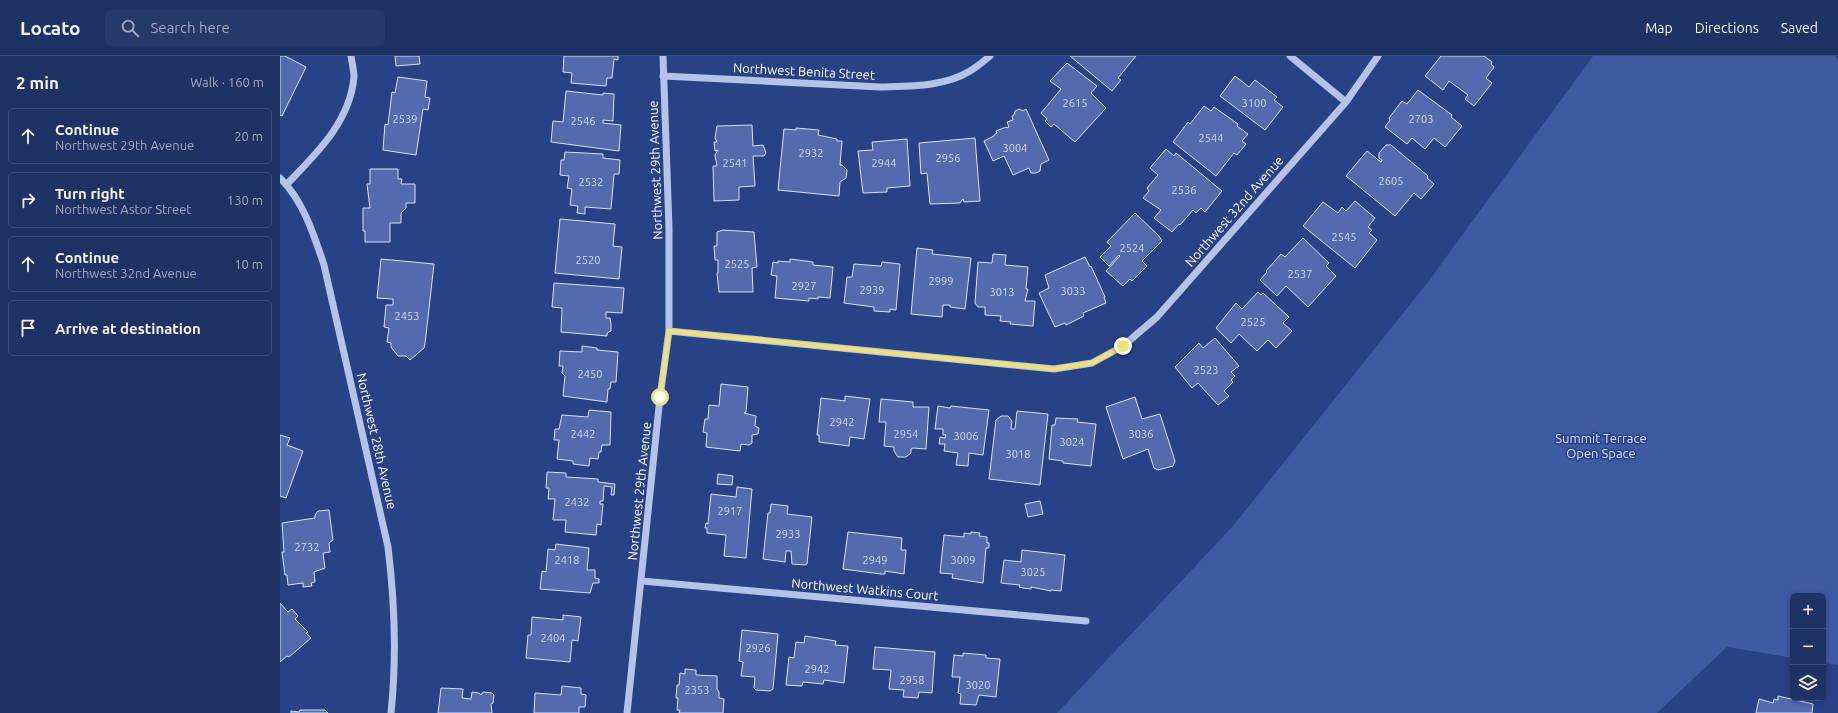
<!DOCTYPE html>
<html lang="en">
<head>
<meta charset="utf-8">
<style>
  :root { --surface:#1e3264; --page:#263a6a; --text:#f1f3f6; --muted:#a1aabf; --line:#3c4d78 }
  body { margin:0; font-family:Ubuntu,sans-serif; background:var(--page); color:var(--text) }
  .controls { position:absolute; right:12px; bottom:12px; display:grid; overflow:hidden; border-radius:6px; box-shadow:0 2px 6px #0003 }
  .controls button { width:36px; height:36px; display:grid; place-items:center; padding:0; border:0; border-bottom:1px solid var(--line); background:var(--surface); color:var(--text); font:20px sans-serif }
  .stop { position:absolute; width:12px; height:12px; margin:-9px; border:3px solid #efe17a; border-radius:50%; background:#fff }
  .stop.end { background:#efe17a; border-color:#fff; box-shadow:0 1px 4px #0008 }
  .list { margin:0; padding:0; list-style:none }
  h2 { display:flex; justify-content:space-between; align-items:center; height:52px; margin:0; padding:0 16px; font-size:17px }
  h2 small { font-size:13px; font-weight:400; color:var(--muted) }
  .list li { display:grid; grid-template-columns:26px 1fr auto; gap:12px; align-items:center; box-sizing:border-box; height:56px; margin:0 8px 8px; padding:0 8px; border:1px solid var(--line); border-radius:6px }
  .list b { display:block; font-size:15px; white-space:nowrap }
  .list p { margin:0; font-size:13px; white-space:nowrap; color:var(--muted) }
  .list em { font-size:13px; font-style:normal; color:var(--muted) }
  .icon { flex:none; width:22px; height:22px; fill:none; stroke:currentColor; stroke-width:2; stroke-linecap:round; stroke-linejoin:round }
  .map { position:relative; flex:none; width:1558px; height:657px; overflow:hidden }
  header { display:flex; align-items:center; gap:24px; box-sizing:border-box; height:56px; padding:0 20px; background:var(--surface); border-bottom:1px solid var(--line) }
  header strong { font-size:19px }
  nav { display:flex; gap:22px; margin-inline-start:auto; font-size:14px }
  .search { width:280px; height:36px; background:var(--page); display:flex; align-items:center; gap:10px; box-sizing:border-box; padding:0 14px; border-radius:6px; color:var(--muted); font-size:15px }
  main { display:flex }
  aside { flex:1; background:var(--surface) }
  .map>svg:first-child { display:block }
</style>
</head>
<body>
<header>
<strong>Locato</strong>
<div class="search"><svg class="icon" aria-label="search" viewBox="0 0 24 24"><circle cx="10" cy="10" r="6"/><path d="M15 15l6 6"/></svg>Search here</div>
<nav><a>Map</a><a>Directions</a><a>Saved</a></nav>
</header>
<main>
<aside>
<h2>2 min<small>Walk · 160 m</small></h2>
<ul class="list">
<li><svg class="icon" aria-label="ahead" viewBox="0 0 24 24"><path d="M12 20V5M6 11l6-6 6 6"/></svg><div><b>Continue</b><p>Northwest 29th Avenue</p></div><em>20 m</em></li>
<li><svg class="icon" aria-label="right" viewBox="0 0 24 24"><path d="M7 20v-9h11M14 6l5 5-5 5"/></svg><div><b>Turn right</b><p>Northwest Astor Street</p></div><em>130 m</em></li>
<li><svg class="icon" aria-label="ahead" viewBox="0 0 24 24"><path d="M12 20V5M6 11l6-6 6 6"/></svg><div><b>Continue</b><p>Northwest 32nd Avenue</p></div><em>10 m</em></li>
<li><svg class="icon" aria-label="arrive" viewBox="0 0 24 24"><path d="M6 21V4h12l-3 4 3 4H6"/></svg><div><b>Arrive at destination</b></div></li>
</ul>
</aside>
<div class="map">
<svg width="1558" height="657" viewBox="0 0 1558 657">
  <rect width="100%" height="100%" fill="#284286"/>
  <!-- green -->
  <path fill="#3d5aa2" d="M1313,0H1555L1558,4V609L1543,607V540H1513V602L1447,591L1377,657H777L953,470L1148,226Z"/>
  <!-- building -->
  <path fill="#516bad" stroke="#d7e0f6" d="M0,0H5L26,11L2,60L0,59Z
    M115,0H139L140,8L116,10Z
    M284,0H338V4L334,3L332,22H327L326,30L291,27L292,17L283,16Z
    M790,0H856L838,22L841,24L832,35Z
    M1161,0H1204L1212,6L1211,8L1214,11L1206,22L1212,27L1194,50L1185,43L1188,39L1169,25L1163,34L1145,20Z
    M787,7L817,30L811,37L826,52L795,86L774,68L771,71L765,65L767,63L761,57L781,33L770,25Z
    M955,20L969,31L975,24L997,41L994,44L1003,51L985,74L940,40Z
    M118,21L147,25L145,41L150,42L148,54L143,53L136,99L103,94L105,68L108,69L112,36L115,37Z
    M1138,34L1172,59L1171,61L1182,70L1165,91L1154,82L1145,93L1132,82L1127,88L1105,71L1110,64L1109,62L1122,45L1127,48Z
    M286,35L323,39V37L334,38L333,65L323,64V67L341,69L339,95L271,86L273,65L283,66Z
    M924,50L931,55L934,51L958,68L957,70L968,78L962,85L966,88L957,99L954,97L936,120L893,86L908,66L910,68Z
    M740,53L743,55L746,53L769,104L761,108L760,115L756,117H751L749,112L733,119L724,100L713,105L704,85L714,80V79L717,77L716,75L726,71L727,72L729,71L727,66L733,64L732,60L734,59L735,55Z
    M472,69L473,90L483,89L486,97L484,100H473L475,130L459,131V144L434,145L433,110H437L435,99L438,94L435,95L434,86H437L435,82L437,70Z
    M516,72L539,74L538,79L557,83V85H562L560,109H562L567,114L566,122L560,126L559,140L498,134L504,73L516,74Z
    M695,82L700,145L684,146L683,143L680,147L650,148L647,117L641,118L639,87Z
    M627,83L630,130L607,132V136L583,137L578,95L593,94L592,86Z
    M1106,89H1111L1148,120L1147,122L1154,128L1141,143L1134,137L1115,160L1066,120L1087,95L1101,106L1102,104L1099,102V97Z
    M886,93L894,100L896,97L942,135L925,156L921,152L916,157L913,154L900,169L899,168L892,176L874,162L881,154L863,142L869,135L867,132L878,119L870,112Z
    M285,96L323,98V102L340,104L339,118H334L331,153L305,151V158L297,157L298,150L290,149L292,133L287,132L289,120L280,119L281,104H284Z
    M90,113H118V123H122L121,128H135V147H126V152L121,157V167H110V186H85V175H83V152H90L87,128H90Z
    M1075,145L1095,162L1088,171L1092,174L1089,177L1097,184L1075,212L1023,170L1043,146L1058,157L1062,151L1066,155Z
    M855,157L879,180L882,185L862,205L867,210L852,225L850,223L843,230L826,215L840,200L839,199L829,210L820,201L831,190L827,186Z
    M280,163L335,168L333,190L342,191L339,223L275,217Z
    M443,174L474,176L477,211L472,212L473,236H439L437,217H438V204H435L434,190H437V176Z
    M1023,182L1049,207L1046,210L1056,220L1028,251L1006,230L997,240L980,224L987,216L986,215L1001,198L1005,201Z
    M637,192L653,194L652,198L691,202L685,253L670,251V249H663L662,261L631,258Z
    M713,198L726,199L725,209L748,211L746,233H748L745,245H755L753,270L730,268L731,266L720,265L721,260L705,259V251H698L695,247L698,206L712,207Z
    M805,201L810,211L811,210L825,241H824L826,247L803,257L804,260L786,269L785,267L775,271L759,237L769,232L765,219Z
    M101,203L154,208L145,288L144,292L130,304L126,300H118L111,291V287L107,286L109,272L104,271L106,249H113V243L97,242Z
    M510,203L533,206V209L553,211L550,242L538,241V243L529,242V245L495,242L497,220L491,219L493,206L498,207V205L510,206Z
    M602,206L620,208L616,254L610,253V256L594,255V251L564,247L567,221H572L574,208L601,210Z
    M274,227L344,232L342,257L326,256V262H330L331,268V275L327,277V280L281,276L282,252L272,251Z
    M978,236L981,239L983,237L1009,261L1003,267L1012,275L996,292L988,284L977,295L959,278L951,287L936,272L956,247L962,253Z
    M935,282L959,310L951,316L955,320L951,324L953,326L944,335L949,340L938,349L918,327L912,332L895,311L919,287L923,292Z
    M302,290L317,292V294L338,296L336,326H331L330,333H328L327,346L283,340L285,320L282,317L283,310H279L280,295L302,296Z
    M441,328L468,331L466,356L464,357L476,360L475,370L479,372L478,378L472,379V387L469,389L461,388L460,395L426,391L427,377L423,376L425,363H428L429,349L439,350Z
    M565,340L590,343L584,383L570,381L569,390L539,386V379H537L541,342L565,345Z
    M855,341L862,363L880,358L895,405L893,410L878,414L874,412L868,393L843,403L826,351Z
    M601,343L633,346V351H649L646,393L633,392L631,393V397L626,401H618L614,395V391L604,390L606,366H599Z
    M658,350L670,352L671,350L709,354L703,399L689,397L688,410L676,409L678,397L664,395L665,388H659L660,381L665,382L666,379H663V373H655Z
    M309,354L331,356L330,389H322L321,396H319L318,403L310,402L309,410L293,408V405L277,403L279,384H274L275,373H279L282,359L308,361Z
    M737,355L768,358L760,429L709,423L716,364L721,360H728L732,365L731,373H735Z
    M776,362L798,363L797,366L816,368L811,410L783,407V405L769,403L772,369H775Z
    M0,379L10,382L7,389L23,395L6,442L0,440Z
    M267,416L286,417V421L318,423V426L335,428L334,439H331L332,431L324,430L323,445H320V448H323L321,469L317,468L316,479L285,476L286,464H273L275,443H268L269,432H266Z
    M438,418L453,420L452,429L437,428Z
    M457,431L472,433L466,502L444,500L446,479L427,477V472H425L426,467L428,468L431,438L456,441Z
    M760,445L763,458L748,461L745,448Z
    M491,448L508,450L507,458L532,461L527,508L525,509L512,508L511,495H506L505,506L483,503L488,457H490Z
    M49,454L53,484L49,487L50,496L43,497L45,512L34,516L35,526L31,527L32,530L23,531V527L8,529L7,519H5L2,496H4L2,467L35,462V459L38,455Z
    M568,476L622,482L621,494H626L624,518L605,515V518H601L563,513Z
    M691,476L700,477L699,480L707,481V487H709V492H706L703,527L672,522L673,518L660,517L664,479L684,481V477L691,478Z
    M276,488L309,492L307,514H315V522L319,523V527H313L310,537L260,533L262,515L266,516L268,493L275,494Z
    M742,494L785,499L781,535L771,534V535L751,531V533L743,532L739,531L740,529L721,527L724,504L741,506Z
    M0,547L8,556L12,553L18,560L15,563L28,576L26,577L31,582L9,601L7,600L0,606Z
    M283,559L301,561L298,585L292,584L290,606L246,602L248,579H251L252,561L283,564Z
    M462,574L498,578L493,633L490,635L476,634L474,632L475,621L461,620L463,606L459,605Z
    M525,580L556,585L555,589L568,590L564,627L544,624L543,628L523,626L522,630L506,629L509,601L514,602L516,586L524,587Z
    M595,591L655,596L652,637L639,636L638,642L623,641L624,634L609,633L611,614L593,613Z
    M683,597L706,599V602L720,603L716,641L699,639L696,649L680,648L681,638L678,637L680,621H672L674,599L683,600Z
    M405,613L416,614V619L437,620V633L439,636V642L444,643L443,657H399L400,654H397L398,642H396L397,629H399L400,617L405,618Z
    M282,630L301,632V638L306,639L305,651H299V657H254L255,637L281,639Z
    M161,632L183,633L182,642L191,643L192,636L199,637L201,639L203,636L212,637L214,639L213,647L211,648L212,657H158Z
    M1498,640L1533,648L1532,657H1476L1479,643L1493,647L1494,643L1498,644Z
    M20,654H45L48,657H11V655L19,656Z"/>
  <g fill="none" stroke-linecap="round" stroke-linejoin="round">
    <!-- minor -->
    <path stroke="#b4c3e8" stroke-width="7" d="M1010,0L1066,46
      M383,20L600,31C630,30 664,31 690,15C697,11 704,5 710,0
      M0,122C23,144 34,179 44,209L108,491C115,548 117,600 111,657
      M7,128C36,98 70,66 74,21C74,15 72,7 71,0
      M389,275L774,313L812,307L843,290L877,261L1066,46L1098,0
      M362,525L806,565
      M347,657L380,341L389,275V172L383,0"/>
  </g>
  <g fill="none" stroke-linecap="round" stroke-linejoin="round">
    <!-- route -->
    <path stroke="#efe17a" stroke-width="5" d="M380,341L389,275L774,313L812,307L843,290"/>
  </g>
  <g text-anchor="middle" stroke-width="3" stroke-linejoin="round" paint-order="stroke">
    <!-- number labels -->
    <g font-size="11" fill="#d4daea">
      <text x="795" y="51">2615</text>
      <text x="974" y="51">3100</text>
      <text x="125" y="67">2539</text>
      <text x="1141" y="67">2703</text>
      <text x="303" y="69">2546</text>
      <text x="931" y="86">2544</text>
      <text x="735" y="96">3004</text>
      <text x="531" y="101">2932</text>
      <text x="668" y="106">2956</text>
      <text x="455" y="111">2541</text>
      <text x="604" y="111">2944</text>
      <text x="1111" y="129">2605</text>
      <text x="311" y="130">2532</text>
      <text x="904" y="138">2536</text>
      <text x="1064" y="185">2545</text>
      <text x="852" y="196">2524</text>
      <text x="308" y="208">2520</text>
      <text x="457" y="212">2525</text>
      <text x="1020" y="222">2537</text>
      <text x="661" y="229">2999</text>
      <text x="524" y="234">2927</text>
      <text x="592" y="238">2939</text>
      <text x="793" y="239">3033</text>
      <text x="722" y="240">3013</text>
      <text x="127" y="264">2453</text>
      <text x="973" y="270">2525</text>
      <text x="926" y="318">2523</text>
      <text x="310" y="322">2450</text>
      <text x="562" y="370">2942</text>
      <text x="303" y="382">2442</text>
      <text x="626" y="382">2954</text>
      <text x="861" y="382">3036</text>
      <text x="686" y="384">3006</text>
      <text x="792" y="390">3024</text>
      <text x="738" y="402">3018</text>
      <text x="297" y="450">2432</text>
      <text x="450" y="459">2917</text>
      <text x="508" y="482">2933</text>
      <text x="27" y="495">2732</text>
      <text x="287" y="508">2418</text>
      <text x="595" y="508">2949</text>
      <text x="683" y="508">3009</text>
      <text x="753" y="520">3025</text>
      <text x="273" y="586">2404</text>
      <text x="478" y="596">2926</text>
      <text x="537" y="617">2942</text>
      <text x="632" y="628">2958</text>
      <text x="698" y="633">3020</text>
      <text x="417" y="638">2353</text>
    </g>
    <!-- street labels -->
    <g font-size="13" fill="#fff" stroke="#284286">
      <text transform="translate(524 15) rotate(3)" y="5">Northwest Benita Street</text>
      <text transform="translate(375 114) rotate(-92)" y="5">Northwest 29th Avenue</text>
      <text transform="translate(954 155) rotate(-49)" y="5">Northwest 32nd Avenue</text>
      <text transform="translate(97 385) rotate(77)" y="5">Northwest 28th Avenue</text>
      <text transform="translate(359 435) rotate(-84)" y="5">Northwest 29th Avenue</text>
      <text transform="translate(585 533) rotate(5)" y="5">Northwest Watkins Court</text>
    </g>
    <!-- park labels -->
    <g font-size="13" fill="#d7e0f6" stroke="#284286">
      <text x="1321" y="387">Summit Terrace<tspan x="1321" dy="15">Open Space</tspan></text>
    </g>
  </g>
</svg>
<div class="controls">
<button>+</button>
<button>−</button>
<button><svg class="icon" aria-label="layers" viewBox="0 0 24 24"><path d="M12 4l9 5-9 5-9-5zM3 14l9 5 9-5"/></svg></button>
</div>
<div class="stop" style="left:380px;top:341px"></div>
<div class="stop end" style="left:843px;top:290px"></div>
</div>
</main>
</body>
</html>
